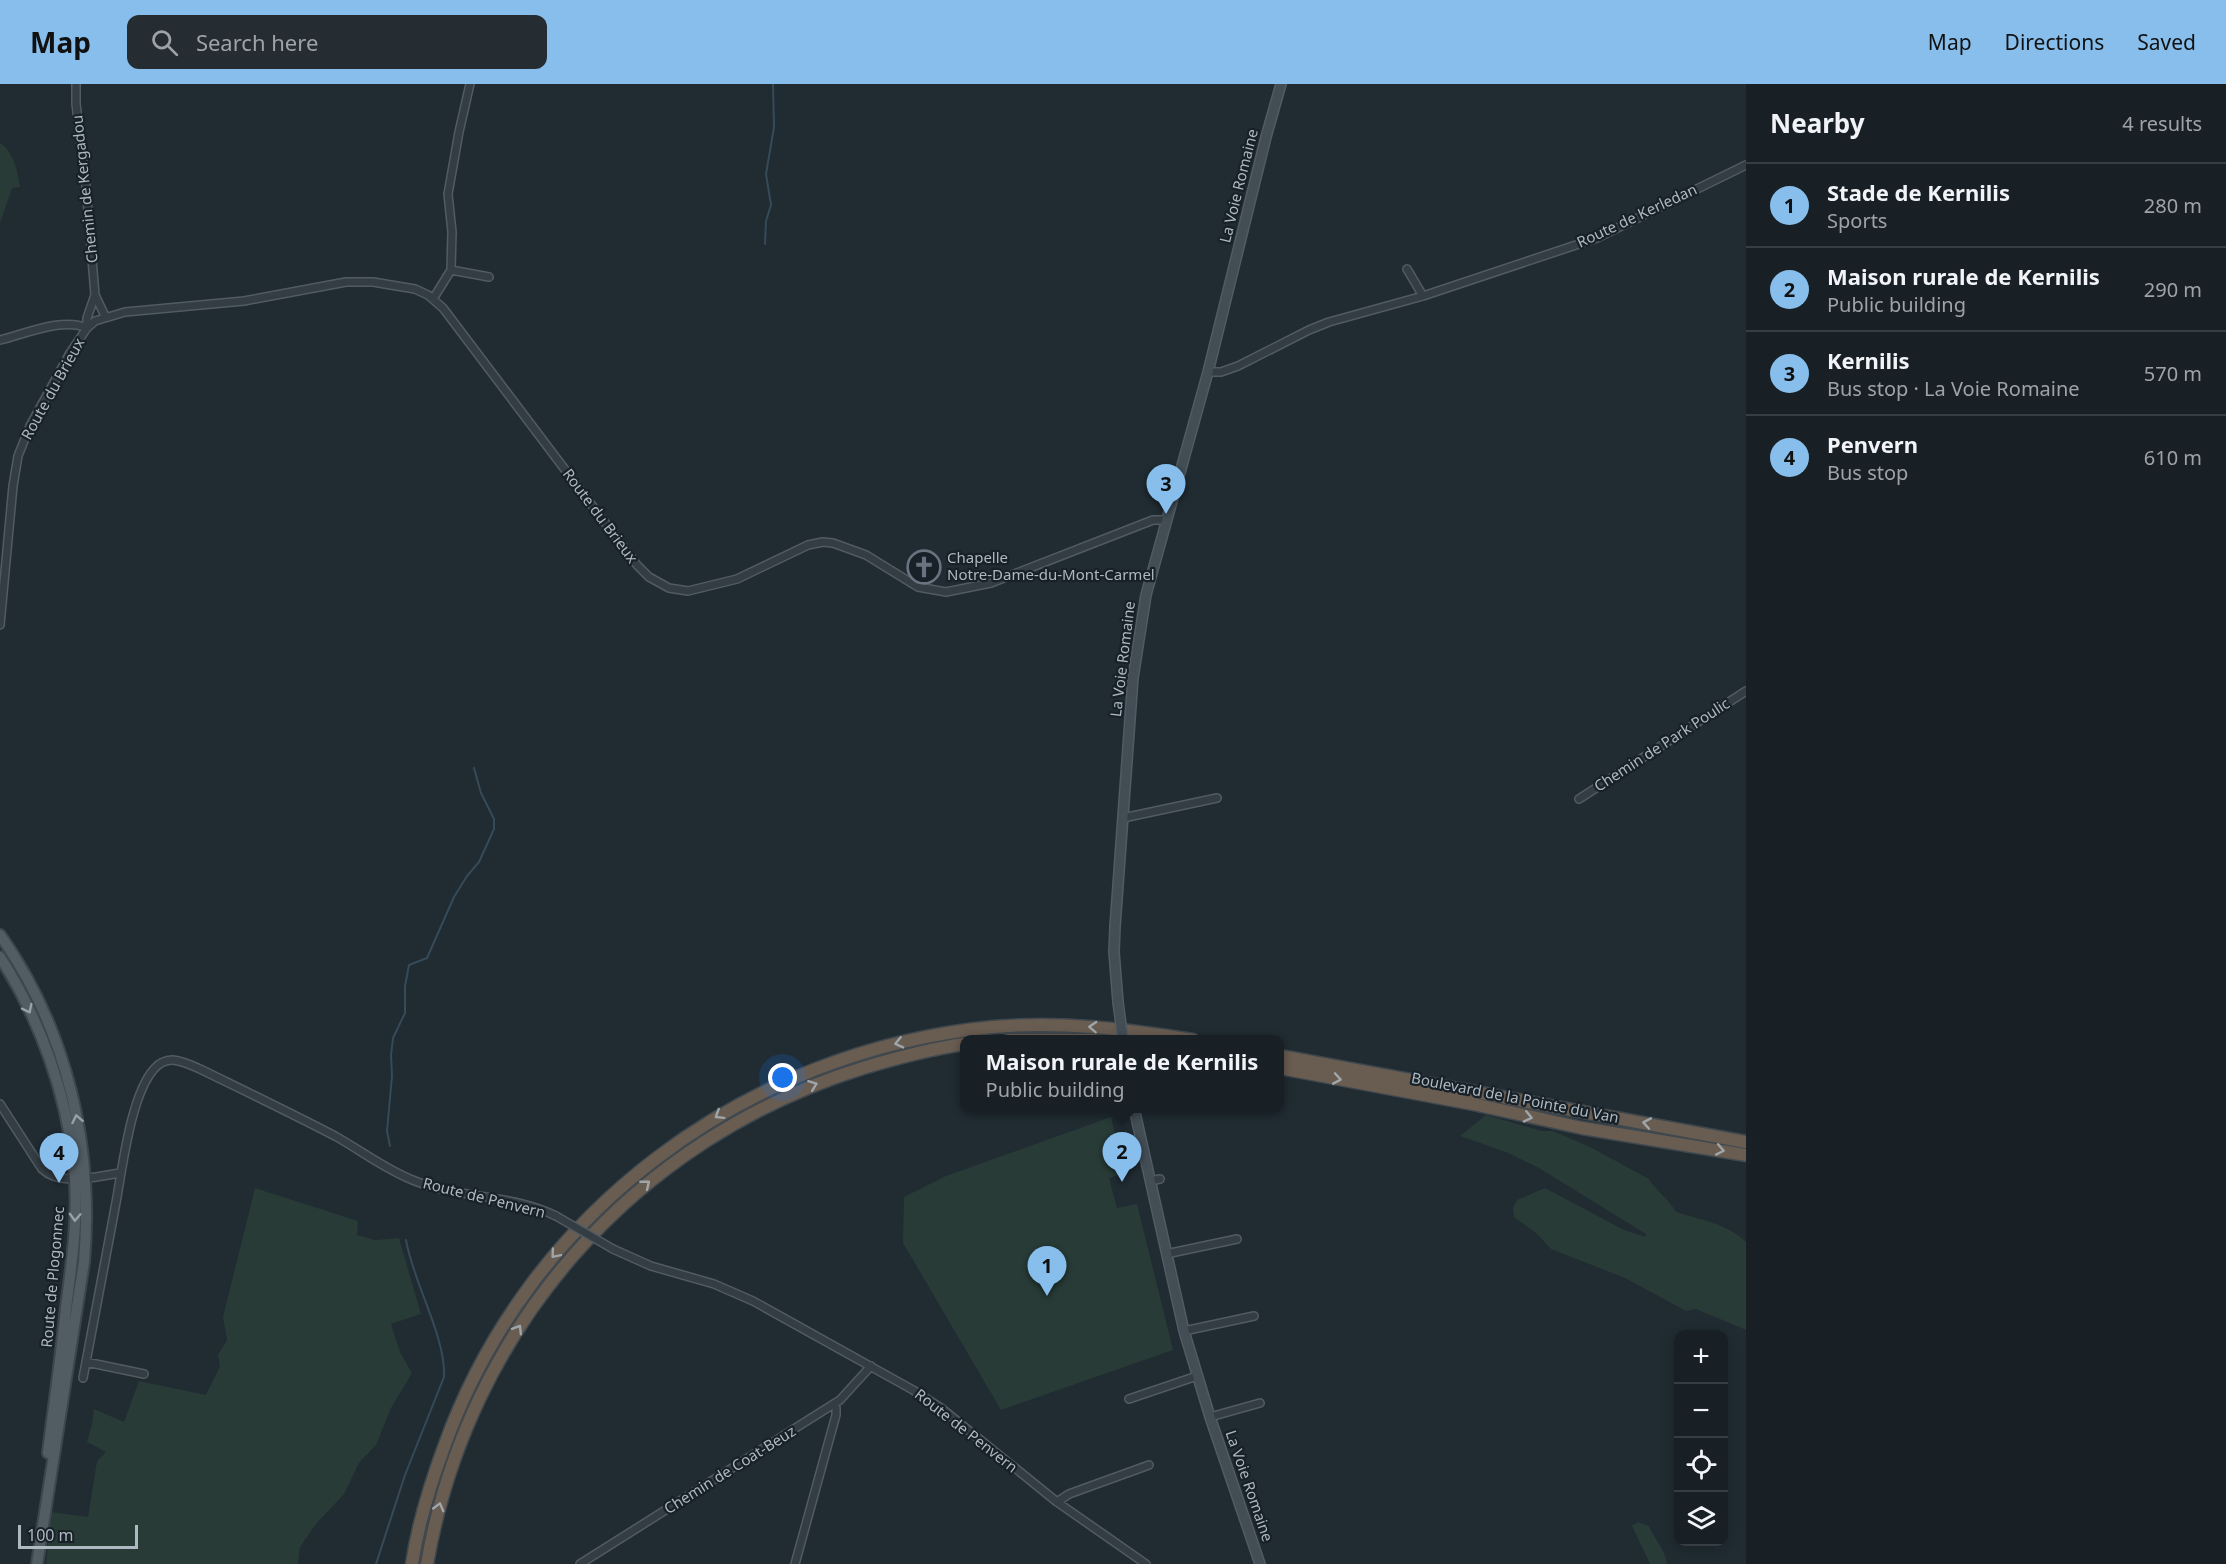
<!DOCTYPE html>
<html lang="en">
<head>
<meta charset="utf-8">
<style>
  :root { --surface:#182026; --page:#252d32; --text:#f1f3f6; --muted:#9fa3a7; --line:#363e43; --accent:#87beec }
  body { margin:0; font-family:"Noto Sans",sans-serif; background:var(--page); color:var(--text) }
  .controls { position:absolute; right:18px; bottom:18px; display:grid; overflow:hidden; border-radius:12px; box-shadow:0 3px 15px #0003 }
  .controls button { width:54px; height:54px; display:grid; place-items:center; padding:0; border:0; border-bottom:2px solid var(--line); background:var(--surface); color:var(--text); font:30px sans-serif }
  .scale { position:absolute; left:18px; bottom:15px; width:120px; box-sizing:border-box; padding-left:6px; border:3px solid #adb8c0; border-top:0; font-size:16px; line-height:21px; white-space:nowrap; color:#adb8c0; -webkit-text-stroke:4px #192128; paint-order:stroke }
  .you { position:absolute; left:783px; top:994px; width:21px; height:21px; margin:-15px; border:4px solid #fff; border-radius:50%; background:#1a73e8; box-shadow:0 0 0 9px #1a73e833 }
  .badge { display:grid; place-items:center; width:39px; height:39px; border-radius:50%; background:var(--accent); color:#111; font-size:20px; font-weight:700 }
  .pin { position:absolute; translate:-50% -50px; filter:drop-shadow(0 2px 3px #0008) }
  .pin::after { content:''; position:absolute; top:32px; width:21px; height:18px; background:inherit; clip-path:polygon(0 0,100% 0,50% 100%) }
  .popup { position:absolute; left:960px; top:951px; width:324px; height:78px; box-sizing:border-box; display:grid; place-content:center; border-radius:12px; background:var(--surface); filter:drop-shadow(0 2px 4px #0005); font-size:20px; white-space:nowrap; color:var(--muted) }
  .popup b { font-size:22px; color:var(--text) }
  .popup::after { content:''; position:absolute; left:50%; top:100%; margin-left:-12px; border:12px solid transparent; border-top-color:var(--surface) }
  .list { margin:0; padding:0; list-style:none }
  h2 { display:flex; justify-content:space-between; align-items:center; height:78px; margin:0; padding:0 24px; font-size:26px }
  h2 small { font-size:20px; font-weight:400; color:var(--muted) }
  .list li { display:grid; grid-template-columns:39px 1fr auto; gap:18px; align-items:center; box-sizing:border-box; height:84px; padding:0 24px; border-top:2px solid var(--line) }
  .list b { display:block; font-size:22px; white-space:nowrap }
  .list p { margin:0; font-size:20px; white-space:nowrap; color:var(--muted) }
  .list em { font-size:20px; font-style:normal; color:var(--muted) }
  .icon { flex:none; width:33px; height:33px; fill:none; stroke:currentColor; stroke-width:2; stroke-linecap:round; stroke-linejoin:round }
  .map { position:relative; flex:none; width:1746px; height:1480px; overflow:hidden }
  header { display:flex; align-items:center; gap:36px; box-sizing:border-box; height:84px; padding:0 30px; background:var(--accent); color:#111 }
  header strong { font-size:28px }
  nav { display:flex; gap:33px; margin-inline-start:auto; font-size:21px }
  .search { width:420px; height:54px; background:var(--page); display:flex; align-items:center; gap:15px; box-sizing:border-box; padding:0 21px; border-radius:12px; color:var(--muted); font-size:22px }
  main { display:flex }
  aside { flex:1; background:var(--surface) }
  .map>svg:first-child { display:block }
</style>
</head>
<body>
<header>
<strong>Map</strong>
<div class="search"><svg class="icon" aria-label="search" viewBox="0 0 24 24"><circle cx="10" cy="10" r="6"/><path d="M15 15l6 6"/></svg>Search here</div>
<nav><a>Map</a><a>Directions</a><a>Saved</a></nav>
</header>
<main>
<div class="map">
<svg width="1746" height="1480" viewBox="0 0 1746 1480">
  <rect width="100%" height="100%" fill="#202b32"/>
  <!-- green -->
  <path fill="#283b37" d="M0,59C14,68 18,88 20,103L12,104L0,139Z
    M1486,1031L1542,1047H1553L1592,1064L1649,1095C1657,1108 1668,1114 1676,1128C1698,1135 1729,1140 1746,1158V1246L1696,1225L1686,1227L1625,1194L1551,1165L1536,1149L1514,1133L1513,1124L1517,1116L1545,1104L1624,1146L1645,1153L1646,1150L1539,1084L1506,1068L1460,1052Z
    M1111,1033L1124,1089L1109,1094L1117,1124L1137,1120L1173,1266L1001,1326L903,1159L904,1113L946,1092Z
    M255,1104L358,1137L357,1151L375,1156L399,1154L421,1230L391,1240L400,1268L412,1289L391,1324L376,1361L359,1379L344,1410L316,1440L300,1463L298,1480H46L51,1428L88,1433L97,1377L106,1368L87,1358L92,1340L94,1325L124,1338L139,1297L206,1311L220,1282L218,1271L227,1256L223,1233Z
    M1638,1438L1649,1442C1654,1455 1665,1465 1667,1480H1650L1632,1442Z"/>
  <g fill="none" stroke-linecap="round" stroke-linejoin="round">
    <!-- stream -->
    <path stroke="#364a58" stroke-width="2" d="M765,160L766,137L771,121L766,90L774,43L773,0
      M390,1062L387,1047L392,992L391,971L393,954L405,929V902L409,881L427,874L454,813L467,792L479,778L494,745V735L481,709L474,684
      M376,1480L405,1391L444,1293C446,1253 413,1198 406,1156"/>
    <!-- street casing -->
    <g stroke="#515b61" stroke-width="10">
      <path id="street" d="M1407,185L1423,212
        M451,186L489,193
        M95,211L105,232
        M433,215L451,186L452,148L448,110L459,48L470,0
        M0,256C25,250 63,233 87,244V234L95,211L86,102L76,20V0
        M1208,288H1221L1238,282L1309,246L1329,238L1423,212L1597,154L1746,81
        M0,541L13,402L18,372L30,342L70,269L87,244L95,237L125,228L244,217L346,198H373L415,205L428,211L443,224L637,481L649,493L669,504L688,507L737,495L808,461L823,458L833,459L866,471L918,503L946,508L991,499L1153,436H1167
        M1579,715L1746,607
        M1123,734L1217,714
        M0,1020L42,1085C61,1103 97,1092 121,1089
        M1150,1097L1160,1095
        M613,1165L651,1182L714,1200L753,1217L913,1306L941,1324L1057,1418L1146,1480
        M1166,1170L1237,1155
        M1184,1247L1254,1232
        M86,1278L144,1290
        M83,1294C94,1238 104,1181 115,1124C122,1088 130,1012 154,985C168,969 184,978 200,985C245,1007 291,1029 335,1052C362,1067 386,1086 415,1097C461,1115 512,1110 556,1132
        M1129,1315L1197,1292
        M1210,1333L1260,1319
        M1057,1418L1069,1410L1149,1381
        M580,1480L840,1316L871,1282
        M795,1480L836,1331V1324L834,1321"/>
    </g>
    <!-- secondary casing -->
    <g stroke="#515b61" stroke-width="12">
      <path id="secondary" d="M1118,918L1114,868L1115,843L1133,594L1146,511L1208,288L1266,53L1281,0
        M1134,1024L1184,1247L1210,1333L1260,1480"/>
    </g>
    <!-- primary casing -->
    <g stroke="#3d464d" stroke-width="14">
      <path id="primary" d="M0,851C67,946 94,1063 84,1178L37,1480
        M0,873C40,935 67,1010 74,1083C79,1130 72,1178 66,1224C61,1273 54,1321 48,1369"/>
    </g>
    <!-- highway casing -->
    <g stroke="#3e484e" stroke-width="15">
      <path id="highway" d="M1009,956H1094
        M1280,972L1746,1058
        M1280,984L1473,1020L1582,1044L1746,1071
        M412,1480C418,1439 430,1401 444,1363C528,1128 745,967 993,943C1059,937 1127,945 1193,956
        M427,1480C468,1244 634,1055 863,984C896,974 930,965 964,960"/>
    </g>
    <!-- street -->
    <use href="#street" stroke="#333d43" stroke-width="7"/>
    <!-- secondary -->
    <use href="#secondary" stroke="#424d56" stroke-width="9"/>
    <!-- primary -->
    <use href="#primary" stroke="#515c63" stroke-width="10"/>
    <!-- highway -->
    <use href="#highway" stroke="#695c51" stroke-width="12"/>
    <!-- street-bridge casing -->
    <g stroke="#515b61" stroke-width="10" stroke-linecap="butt">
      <path id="street-bridge" d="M556,1132L613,1165"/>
    </g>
    <!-- secondary-bridge casing -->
    <g stroke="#515b61" stroke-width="12" stroke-linecap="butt">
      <path id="secondary-bridge" d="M1118,918L1123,956"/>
    </g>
    <!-- street-bridge -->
    <use href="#street-bridge" stroke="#333d43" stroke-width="7"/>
    <!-- secondary-bridge -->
    <use href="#secondary-bridge" stroke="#424d56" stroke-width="9"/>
  </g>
  <!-- one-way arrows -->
  <defs><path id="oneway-chevron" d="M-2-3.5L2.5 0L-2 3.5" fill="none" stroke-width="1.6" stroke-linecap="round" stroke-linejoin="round" transform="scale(1.5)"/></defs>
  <g stroke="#96a1a9">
    <use href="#oneway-chevron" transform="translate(28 925) rotate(63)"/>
    <use href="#oneway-chevron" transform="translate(77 1035) rotate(-101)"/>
    <use href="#oneway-chevron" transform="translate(75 1133) rotate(92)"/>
  </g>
  <g stroke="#9fa6aa">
    <use href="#oneway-chevron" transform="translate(1093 943) rotate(-177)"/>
    <use href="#oneway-chevron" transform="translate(899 959) rotate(167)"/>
    <use href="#oneway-chevron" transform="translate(1337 995) rotate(10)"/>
    <use href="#oneway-chevron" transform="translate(813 1001) rotate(-21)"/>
    <use href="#oneway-chevron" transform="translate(719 1031) rotate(148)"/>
    <use href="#oneway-chevron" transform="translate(1528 1033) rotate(13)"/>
    <use href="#oneway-chevron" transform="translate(1647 1039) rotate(-170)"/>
    <use href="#oneway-chevron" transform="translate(1720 1066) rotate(11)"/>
    <use href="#oneway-chevron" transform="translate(646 1100) rotate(-39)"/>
    <use href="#oneway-chevron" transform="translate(555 1170) rotate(130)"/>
    <use href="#oneway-chevron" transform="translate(518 1245) rotate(-58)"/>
    <use href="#oneway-chevron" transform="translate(439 1423) rotate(-75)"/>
  </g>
  <!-- icons -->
  <defs>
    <g id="church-ring" transform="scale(1.725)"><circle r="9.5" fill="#192128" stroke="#6b7280" stroke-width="1.5"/><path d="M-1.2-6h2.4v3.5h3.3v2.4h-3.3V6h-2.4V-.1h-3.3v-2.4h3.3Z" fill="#6b7280"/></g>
  </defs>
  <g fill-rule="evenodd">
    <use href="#church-ring" x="924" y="483"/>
  </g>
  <g text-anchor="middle" stroke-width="4.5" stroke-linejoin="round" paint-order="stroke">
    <!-- street labels -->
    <g font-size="15" fill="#adb8c0" stroke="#192128">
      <text transform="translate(1239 102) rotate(-76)" y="5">La Voie Romaine</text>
      <text transform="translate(85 105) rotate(-96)" y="5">Chemin de Kergadou</text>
      <text transform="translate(1637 132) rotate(-25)" y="5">Route de Kerledan</text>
      <text transform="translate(53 305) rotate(-61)" y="5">Route du Brieux</text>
      <text transform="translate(600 432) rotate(53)" y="5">Route du Brieux</text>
      <text transform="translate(1123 575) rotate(-83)" y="5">La Voie Romaine</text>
      <text transform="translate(1662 661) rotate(-33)" y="5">Chemin de Park Poulic</text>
      <text transform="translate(1515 1014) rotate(11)" y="5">Boulevard de la Pointe du Van</text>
      <text transform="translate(484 1114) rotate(14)" y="5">Route de Penvern</text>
      <text transform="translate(53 1193) rotate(-85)" y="5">Route de Plogonnec</text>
      <text transform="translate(966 1347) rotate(38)" y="5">Route de Penvern</text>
      <text transform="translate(730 1386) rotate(-32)" y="5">Chemin de Coat-Beuz</text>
      <text transform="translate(1249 1402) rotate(71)" y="5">La Voie Romaine</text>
    </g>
    <!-- poi labels -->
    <g font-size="15" fill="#adb8c0" stroke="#192128" text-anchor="start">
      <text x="947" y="479">Chapelle<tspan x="947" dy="17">Notre-Dame-du-Mont-Carmel</tspan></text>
    </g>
  </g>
</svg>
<div class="controls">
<button>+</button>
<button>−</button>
<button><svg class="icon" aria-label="locate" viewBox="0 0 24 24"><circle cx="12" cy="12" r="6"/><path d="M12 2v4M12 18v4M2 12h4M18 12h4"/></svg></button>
<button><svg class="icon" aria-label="layers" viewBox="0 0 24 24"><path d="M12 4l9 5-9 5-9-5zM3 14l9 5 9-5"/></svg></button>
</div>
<div class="scale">100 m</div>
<div class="you"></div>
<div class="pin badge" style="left:1047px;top:1212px">1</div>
<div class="pin badge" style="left:1122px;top:1098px">2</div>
<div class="popup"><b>Maison rurale de Kernilis</b>Public building</div>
<div class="pin badge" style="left:1166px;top:430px">3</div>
<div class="pin badge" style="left:59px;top:1099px">4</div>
</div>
<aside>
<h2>Nearby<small>4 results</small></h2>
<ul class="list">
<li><span class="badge">1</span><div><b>Stade de Kernilis</b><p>Sports</p></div><em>280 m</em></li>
<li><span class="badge">2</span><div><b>Maison rurale de Kernilis</b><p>Public building</p></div><em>290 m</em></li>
<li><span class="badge">3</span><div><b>Kernilis</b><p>Bus stop · La Voie Romaine</p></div><em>570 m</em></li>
<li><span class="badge">4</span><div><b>Penvern</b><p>Bus stop</p></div><em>610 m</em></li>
</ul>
</aside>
</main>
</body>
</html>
